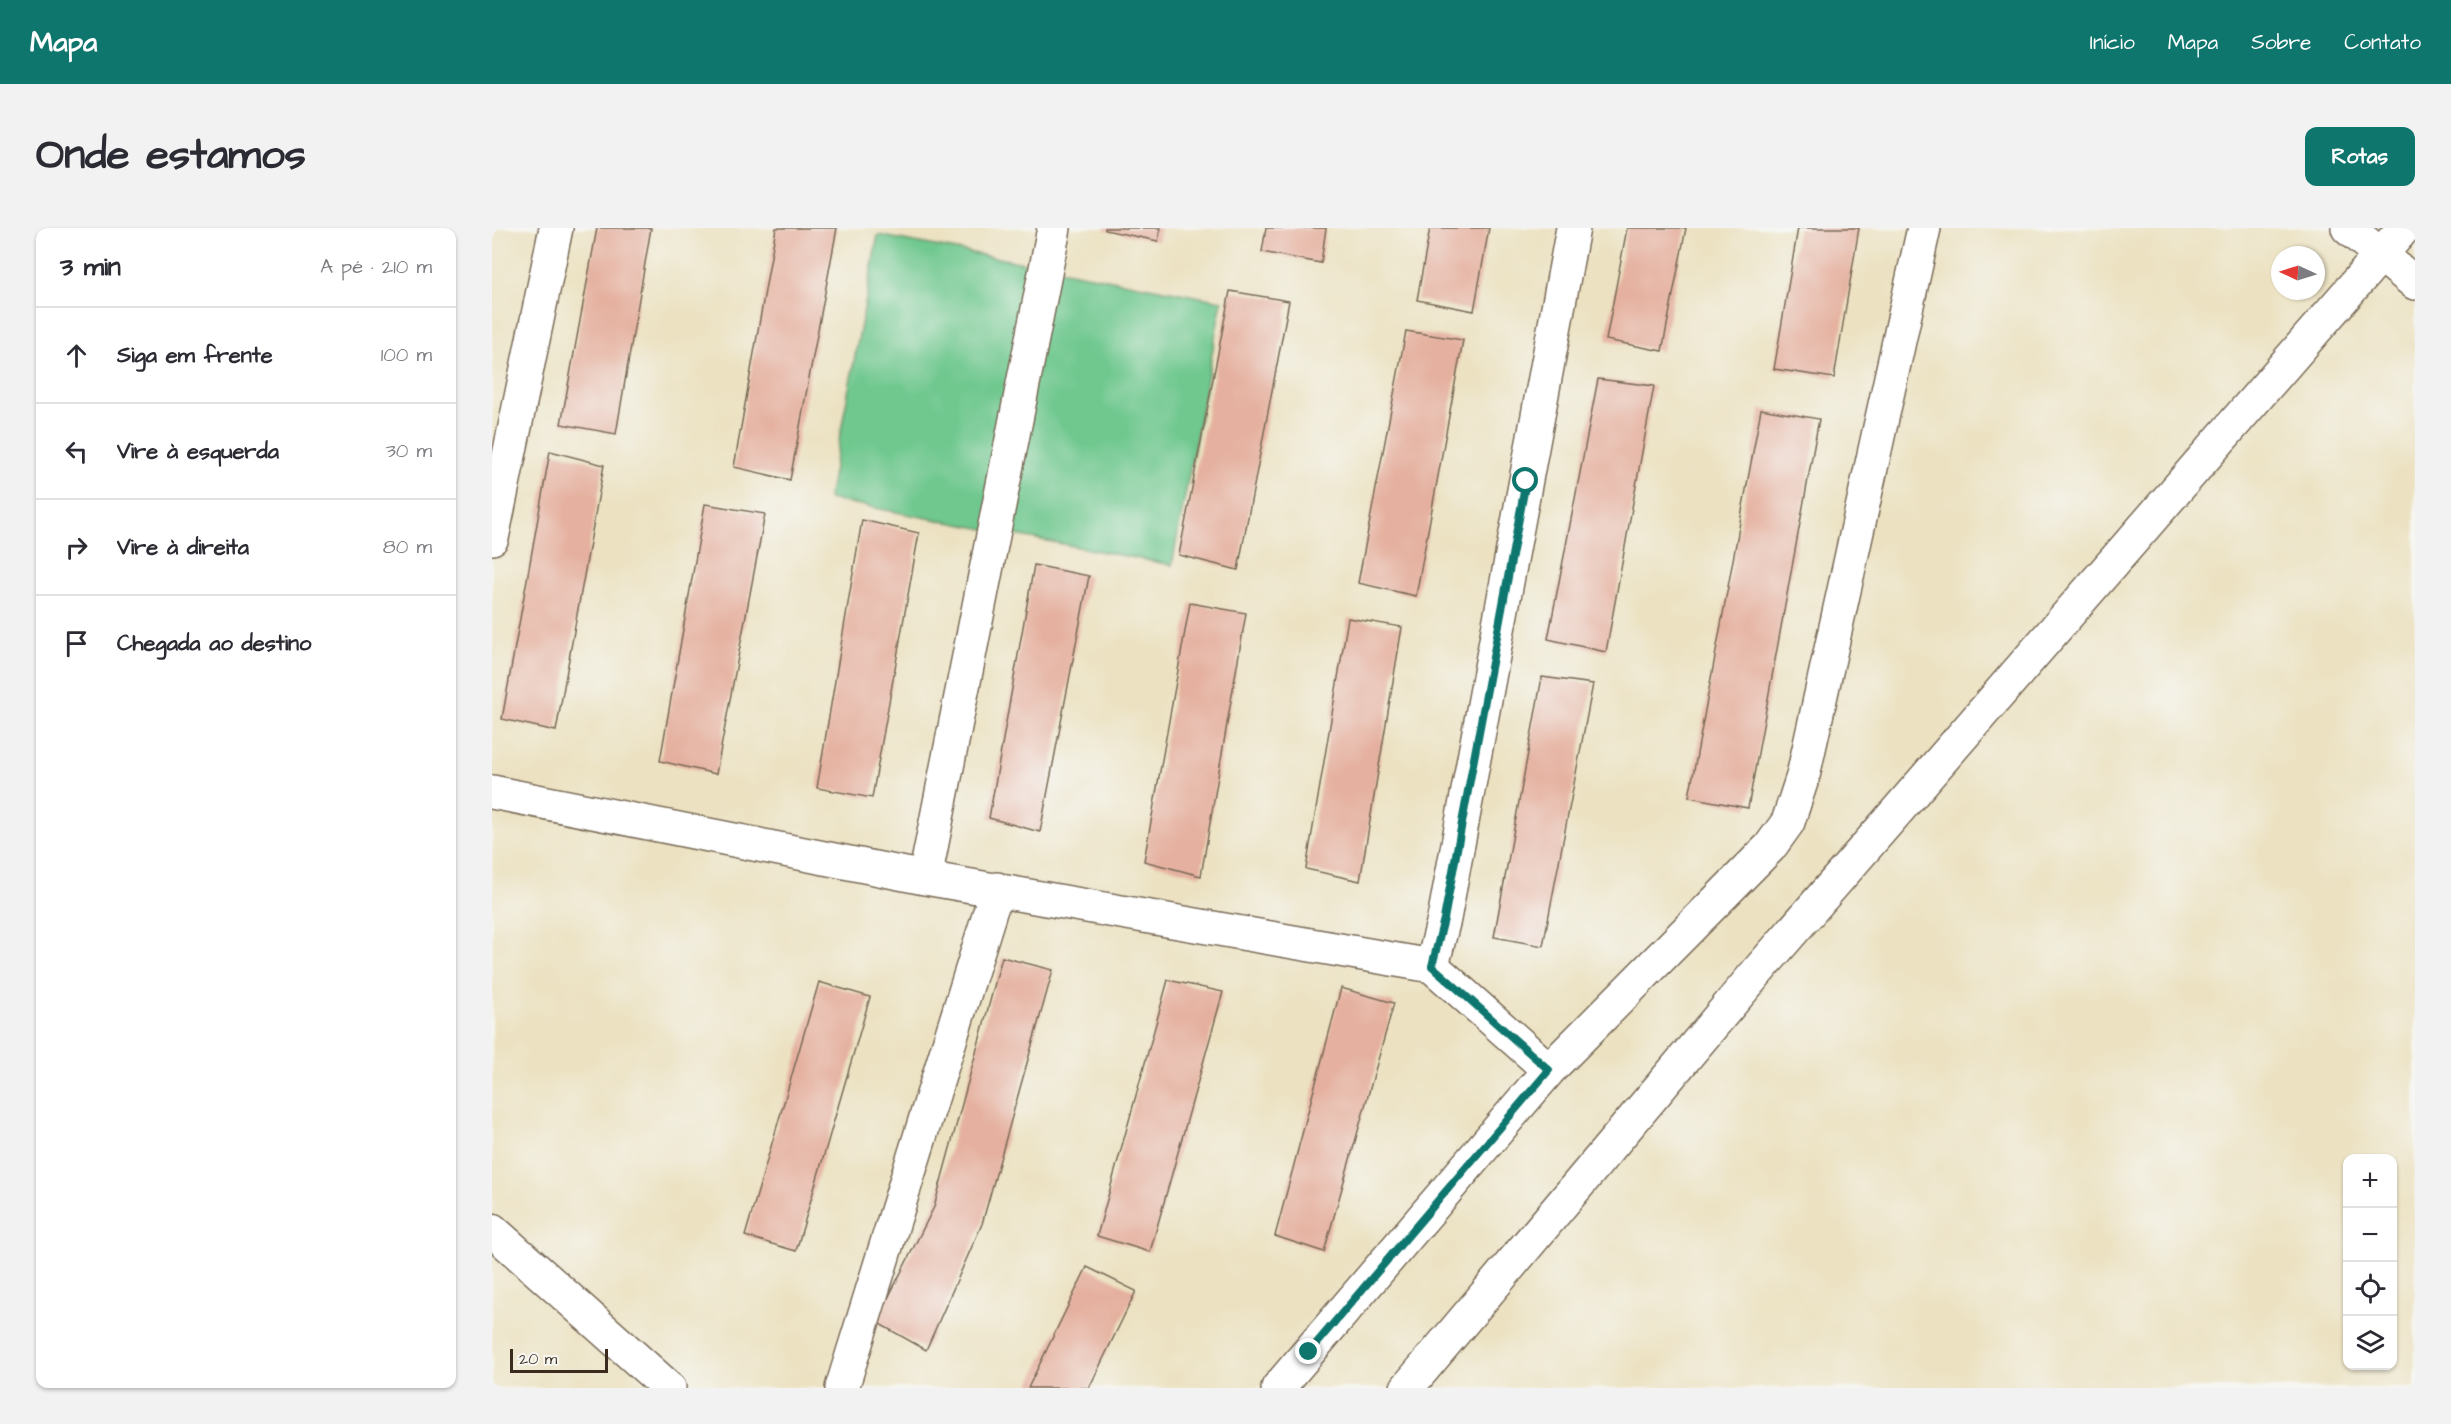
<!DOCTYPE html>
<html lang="pt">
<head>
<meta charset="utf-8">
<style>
  :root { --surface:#fff; --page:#f2f2f3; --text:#2b2b33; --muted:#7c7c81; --line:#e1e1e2; --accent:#0f766e }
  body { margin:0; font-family:"Architects Daughter",sans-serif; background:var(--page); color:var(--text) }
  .controls { position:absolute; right:18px; bottom:18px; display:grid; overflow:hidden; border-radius:12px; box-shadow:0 2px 4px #0004 }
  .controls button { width:54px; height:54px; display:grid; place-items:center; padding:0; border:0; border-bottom:2px solid var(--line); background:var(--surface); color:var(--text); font:30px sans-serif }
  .compass { position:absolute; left:1779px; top:18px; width:54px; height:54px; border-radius:50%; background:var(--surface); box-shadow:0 2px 4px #0004; rotate:274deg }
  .scale { position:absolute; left:18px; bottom:15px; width:98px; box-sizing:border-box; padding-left:6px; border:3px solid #3b2a1e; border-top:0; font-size:16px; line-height:21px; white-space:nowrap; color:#3b2a1e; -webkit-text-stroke:4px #f6f6f2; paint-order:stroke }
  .stop { position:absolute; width:18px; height:18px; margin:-14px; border:4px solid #0f766e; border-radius:50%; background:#fff }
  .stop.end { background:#0f766e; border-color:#fff; box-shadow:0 2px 6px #0008 }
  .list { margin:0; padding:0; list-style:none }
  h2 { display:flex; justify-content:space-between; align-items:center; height:78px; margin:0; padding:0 24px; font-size:26px }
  h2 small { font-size:20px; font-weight:400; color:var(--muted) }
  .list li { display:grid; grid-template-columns:39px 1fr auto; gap:18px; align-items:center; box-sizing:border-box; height:96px; padding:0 24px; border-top:2px solid var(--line) }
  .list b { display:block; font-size:22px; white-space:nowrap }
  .list em { font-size:20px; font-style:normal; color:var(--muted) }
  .icon { flex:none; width:33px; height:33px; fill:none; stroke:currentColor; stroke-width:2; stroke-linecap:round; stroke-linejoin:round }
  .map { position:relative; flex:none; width:1923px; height:1160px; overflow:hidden; border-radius:12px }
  header { display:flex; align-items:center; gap:36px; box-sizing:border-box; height:84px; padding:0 30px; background:var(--accent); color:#fff }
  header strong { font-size:28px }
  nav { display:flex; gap:33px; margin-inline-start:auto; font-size:21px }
  .intro { display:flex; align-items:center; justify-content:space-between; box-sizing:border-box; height:144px; padding:0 36px }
  h1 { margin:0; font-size:42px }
  .button { padding:15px 27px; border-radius:12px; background:var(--accent); color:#fff; font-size:21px; font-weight:700 }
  main { display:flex; gap:36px; padding:0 36px }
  aside { flex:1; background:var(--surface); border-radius:12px; box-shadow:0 2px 4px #0004 }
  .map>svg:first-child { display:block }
</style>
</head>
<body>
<header>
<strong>Mapa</strong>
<nav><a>Início</a><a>Mapa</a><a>Sobre</a><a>Contato</a></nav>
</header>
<div class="intro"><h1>Onde estamos</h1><a class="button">Rotas</a></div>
<main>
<aside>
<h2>3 min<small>A pé · 210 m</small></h2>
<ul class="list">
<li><svg class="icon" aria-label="ahead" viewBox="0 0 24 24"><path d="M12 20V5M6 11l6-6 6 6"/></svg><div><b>Siga em frente</b></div><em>100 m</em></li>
<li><svg class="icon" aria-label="left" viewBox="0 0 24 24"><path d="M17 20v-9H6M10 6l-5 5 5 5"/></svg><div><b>Vire à esquerda</b></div><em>30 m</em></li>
<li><svg class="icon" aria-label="right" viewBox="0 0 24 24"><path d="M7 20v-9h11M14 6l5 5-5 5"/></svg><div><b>Vire à direita</b></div><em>80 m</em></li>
<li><svg class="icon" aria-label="arrive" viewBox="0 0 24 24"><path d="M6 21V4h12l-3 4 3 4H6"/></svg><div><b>Chegada ao destino</b></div></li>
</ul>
</aside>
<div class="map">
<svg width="1923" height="1160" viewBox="0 0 1923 1160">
  <rect width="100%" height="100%" fill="#f6f6f2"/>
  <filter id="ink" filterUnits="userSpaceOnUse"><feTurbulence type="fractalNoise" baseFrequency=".0167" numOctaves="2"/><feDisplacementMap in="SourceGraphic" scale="12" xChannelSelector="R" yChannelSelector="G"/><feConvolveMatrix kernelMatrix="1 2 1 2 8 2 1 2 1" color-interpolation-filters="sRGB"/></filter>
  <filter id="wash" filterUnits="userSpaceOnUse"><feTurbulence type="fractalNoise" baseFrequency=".008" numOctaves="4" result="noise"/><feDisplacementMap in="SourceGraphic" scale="24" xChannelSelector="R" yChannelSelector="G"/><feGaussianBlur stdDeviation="1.35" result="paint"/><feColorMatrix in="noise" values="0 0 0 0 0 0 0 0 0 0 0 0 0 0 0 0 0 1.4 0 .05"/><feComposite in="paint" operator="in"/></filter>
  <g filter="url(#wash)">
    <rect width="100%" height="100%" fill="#ece2c2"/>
    <!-- green -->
    <path fill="#6fc88f" stroke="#557956" stroke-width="1.5" d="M386,7L730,73L680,337L336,271Z"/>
    <g id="blocks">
      <!-- building -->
      <path fill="#e5b09f" d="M105,0H159L124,206L69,196Z
        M284,0H345L298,252L242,239Z
        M613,0H669L666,13L613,2Z
        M774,0H834L829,35L770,24Z
        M938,0H997L982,83L925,72Z
        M1135,0H1194L1170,123L1114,112Z
        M1306,0H1367L1342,150L1282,141Z
        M738,63L797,73L746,342L687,327Z
        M914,103L971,112L924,368L866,355Z
        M1106,151L1162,158L1114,424L1056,411Z
        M1269,181L1327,191L1256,580L1197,569Z
        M58,223L112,237L64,503L10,491Z
        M213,276L273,286L224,546L168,533Z
        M370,292L427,305L380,570L325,560Z
        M542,337L597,348L548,604L497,590Z
        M698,375L754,385L709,648L652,633Z
        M856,390L910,399L868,653L814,641Z
        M1050,449L1101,456L1051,718L1002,709Z
        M510,729L561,742L490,996L434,1122L384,1094L442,979Z
        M676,752L731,764L658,1024L605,1008Z
        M327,754L378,769L304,1023L253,1008Z
        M849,760L902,775L832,1024L783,1008Z
        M595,1039L644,1063L597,1160H536Z"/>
    </g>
  </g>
  <g filter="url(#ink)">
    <use href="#blocks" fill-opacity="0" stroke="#796a57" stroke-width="1.5"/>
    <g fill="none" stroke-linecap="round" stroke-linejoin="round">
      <!-- minor casing -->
      <g stroke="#796a57" stroke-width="36">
        <path id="minor" d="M1856,0L1923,55
          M0,310L64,0
          M0,564L433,650L940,738L952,691L1081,0
          M433,650L562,0
          M1057,842L1278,619L1296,594L1311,548L1432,0
          M0,1002L177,1160
          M350,1160L505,661
          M786,1160L1057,842L940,738
          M915,1160L1266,743L1912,0"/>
      </g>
      <!-- minor -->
      <use href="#minor" stroke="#fff" stroke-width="33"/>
    </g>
  </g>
  <g fill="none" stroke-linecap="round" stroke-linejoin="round" filter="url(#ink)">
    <!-- route -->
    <path stroke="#0f766e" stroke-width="8" d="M817,1124L1057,842L940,738L952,691L1034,253"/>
  </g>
</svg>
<div class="controls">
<button>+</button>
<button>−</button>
<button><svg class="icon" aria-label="locate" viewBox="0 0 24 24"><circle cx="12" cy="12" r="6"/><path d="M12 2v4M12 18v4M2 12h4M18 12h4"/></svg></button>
<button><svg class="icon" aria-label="layers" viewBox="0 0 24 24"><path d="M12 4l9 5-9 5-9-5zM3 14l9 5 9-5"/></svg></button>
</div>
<svg class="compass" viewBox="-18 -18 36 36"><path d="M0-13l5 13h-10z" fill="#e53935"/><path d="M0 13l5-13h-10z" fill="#7c7c81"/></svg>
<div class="scale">20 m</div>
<div class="stop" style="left:1034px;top:253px"></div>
<div class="stop end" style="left:817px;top:1124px"></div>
</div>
</main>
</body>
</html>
